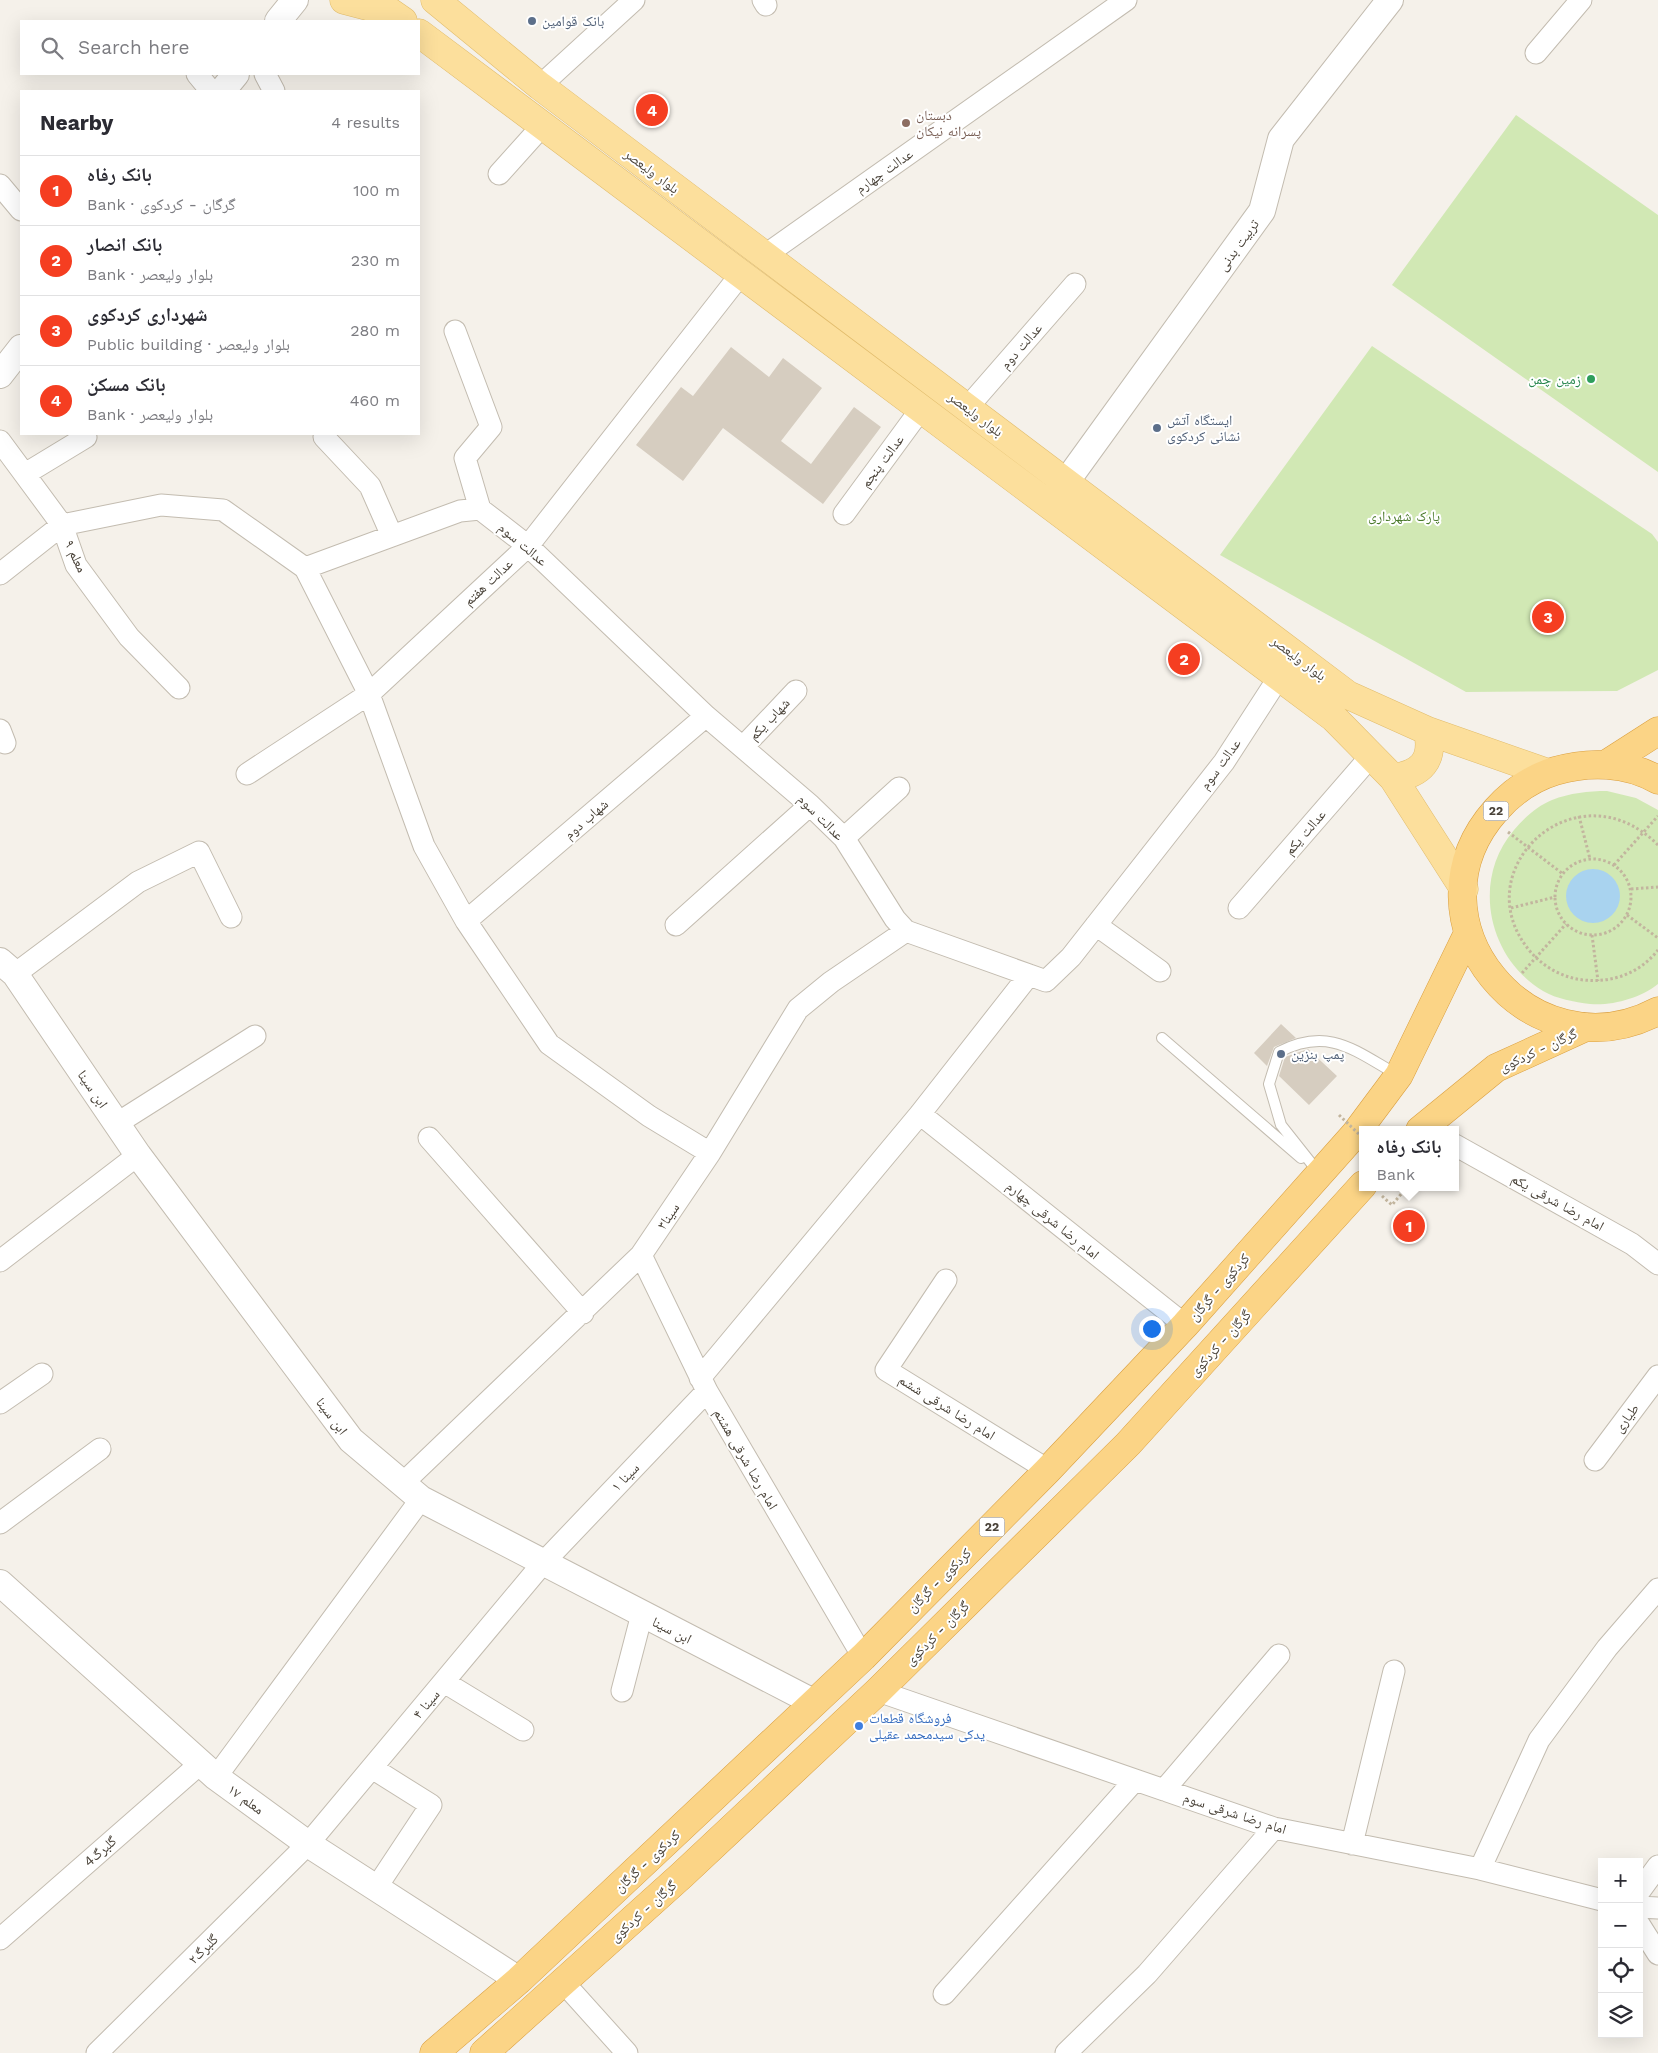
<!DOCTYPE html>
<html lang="en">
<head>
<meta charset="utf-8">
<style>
  :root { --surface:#fff; --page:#f2f2f3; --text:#2b2b33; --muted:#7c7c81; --line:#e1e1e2; --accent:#f53e21 }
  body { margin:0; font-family:"Work Sans","Noto Naskh Arabic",sans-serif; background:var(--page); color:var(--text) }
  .controls { position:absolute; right:15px; bottom:15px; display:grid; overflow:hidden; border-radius:0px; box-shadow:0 5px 20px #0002 }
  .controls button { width:45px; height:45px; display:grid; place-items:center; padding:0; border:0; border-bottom:1px solid var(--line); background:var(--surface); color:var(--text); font:25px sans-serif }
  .you { position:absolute; left:1151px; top:1328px; width:18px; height:18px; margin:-12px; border:4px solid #fff; border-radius:50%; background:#1a73e8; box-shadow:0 0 0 8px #1a73e833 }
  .badge { display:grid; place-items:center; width:32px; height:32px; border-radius:50%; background:var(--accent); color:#fff; font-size:16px; font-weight:700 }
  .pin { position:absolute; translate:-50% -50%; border:2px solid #fff; box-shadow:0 1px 5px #0006 }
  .popup { position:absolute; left:1359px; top:1126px; width:100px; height:65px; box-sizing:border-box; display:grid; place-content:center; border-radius:0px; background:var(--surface); filter:drop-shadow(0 1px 4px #0005); font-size:16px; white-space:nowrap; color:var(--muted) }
  .popup b { font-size:19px; color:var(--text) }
  .popup::after { content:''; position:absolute; left:50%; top:100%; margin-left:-10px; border:10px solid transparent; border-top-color:var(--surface) }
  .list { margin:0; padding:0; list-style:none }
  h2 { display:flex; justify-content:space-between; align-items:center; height:65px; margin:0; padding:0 20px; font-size:21px }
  h2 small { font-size:16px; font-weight:400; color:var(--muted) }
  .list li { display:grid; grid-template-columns:32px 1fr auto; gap:15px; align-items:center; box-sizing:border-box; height:70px; padding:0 20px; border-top:1px solid var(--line) }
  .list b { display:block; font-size:19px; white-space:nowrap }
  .list p { margin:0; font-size:16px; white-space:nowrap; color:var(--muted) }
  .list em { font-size:16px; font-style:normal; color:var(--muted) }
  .icon { flex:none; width:28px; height:28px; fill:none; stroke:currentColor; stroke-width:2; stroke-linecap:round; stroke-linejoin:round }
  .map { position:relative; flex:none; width:1658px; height:2053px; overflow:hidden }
  .search { position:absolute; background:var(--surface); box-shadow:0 5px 20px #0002; left:20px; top:20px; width:400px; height:55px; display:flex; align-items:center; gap:12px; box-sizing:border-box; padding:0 18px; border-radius:0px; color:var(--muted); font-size:19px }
  .panel { position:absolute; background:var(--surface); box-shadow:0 5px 20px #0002; left:20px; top:90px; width:400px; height:345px; border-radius:0px }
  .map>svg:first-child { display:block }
</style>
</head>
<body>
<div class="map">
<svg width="1658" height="2053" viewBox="0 0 1658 2053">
  <rect width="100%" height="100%" fill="#f5f1ea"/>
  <!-- green -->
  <path fill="#d1e8b4" d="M1516,115L1658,215V472L1392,285Z
    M1372,346L1652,534L1658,542V670L1617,691L1466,692L1220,555Z
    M1607,791L1636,798L1658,810V984C1641,998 1612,1006 1590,1004C1574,1002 1557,999 1543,991C1488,958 1471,880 1514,830C1524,818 1537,806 1552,800C1570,793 1588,791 1607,791Z"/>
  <!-- water -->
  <path fill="#a9d3ef" d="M1566 896a27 27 0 1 1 54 0a27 27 0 1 1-54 0Z"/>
  <!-- building -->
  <path fill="#d6cdc0" d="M731,347L769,377L783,358L822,388L781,441L811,464L854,407L881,427L823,504L723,428L683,481L636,445L681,387L693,396Z
    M1281,1024L1296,1038L1274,1047L1267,1066L1254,1053Z
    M1308,1049L1337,1076L1309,1105L1279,1076L1285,1057Z"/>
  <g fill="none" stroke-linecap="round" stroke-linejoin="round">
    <!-- service casing -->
    <g stroke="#c3bcb0" stroke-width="12">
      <path id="service" d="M1162,1038L1301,1158
        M1319,1173L1281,1125L1269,1084L1279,1052C1329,1026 1355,1051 1398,1075"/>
    </g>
    <!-- minor casing -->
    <g stroke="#c3bcb0" stroke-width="23">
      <path id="minor" d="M763,0L766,5
        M1536,53L1581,0
        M197,74L211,91
        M265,74L274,91
        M540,86L634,0
        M499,174L543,125
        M0,185L21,210
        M764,256L1126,0
        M455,331L491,427L465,458L480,509
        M967,408L1075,284
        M324,437L370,486L392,536
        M0,441L62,525L76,565L129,637L179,688
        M25,474L86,437
        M844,514L921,409
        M305,568L460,511L480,509L528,546L706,716L810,805L844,838L895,919L906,931L1046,981L1071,957L1224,762L1279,677
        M0,574L62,525L161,505L223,510L305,568L369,694L424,846L466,921L549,1044L649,1116L710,1153
        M0,730L5,743
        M743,747L796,691
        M247,774L369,694L528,546L741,274
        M844,838L899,788
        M1239,908L1371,756
        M466,921L706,716
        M676,925L810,805
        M1096,925L1160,971
        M15,974L138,882L199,852L231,917
        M920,1114L1185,1325
        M116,1124L255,1036
        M429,1138L583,1313
        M1455,1145L1632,1244L1658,1264
        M641,1255L707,1391L863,1657
        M0,1261L138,1155
        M946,1280L886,1370L1048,1470
        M700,1378L920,1114L1029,975
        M0,1403L42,1374
        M1595,1460L1658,1376
        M402,1484L641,1255L710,1153L798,1009L831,982L906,931
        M0,1523L100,1449
        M444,1682L523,1730
        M622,1691L642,1614
        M878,1691L1274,1828L1480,1869L1602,1900
        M372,1768L431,1805L376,1888
        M216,1777L421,1499
        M1164,1790L1279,1655
        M1352,1844L1394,1671
        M1480,1869L1539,1740L1607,1648L1658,1589
        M1639,1892L1658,1866
        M1639,1907L1658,1908
        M1639,1924L1658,1954
        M0,1939L201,1763
        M564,1983L627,2053
        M944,1994L1135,1780
        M97,2053L308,1844L543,1563L707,1391
        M1066,2053L1147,1974L1274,1828"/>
    </g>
    <!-- tertiary casing -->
    <g stroke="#c3bcb0" stroke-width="28">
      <path id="tertiary" d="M278,21L295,0
        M222,91L236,74
        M0,375L21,348
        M1066,482L1262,211L1281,139L1390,0
        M0,961L15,974L138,1155L351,1440L421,1499L813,1702
        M0,1583L216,1777L308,1844L519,1980"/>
    </g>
    <!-- primary casing -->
    <g stroke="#e1bc6c" stroke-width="29">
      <path id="primary" d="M344,0L390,12L403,21
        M435,0L540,86L1348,695L1428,731L1548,773
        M419,33L1334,718L1393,778L1464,889
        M1393,778C1421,774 1434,761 1428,731"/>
    </g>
    <!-- trunk casing -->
    <g stroke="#da9f3f" stroke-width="29">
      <path id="trunk" d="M1605,765L1658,731
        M1658,780C1627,762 1589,761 1555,771C1532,778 1512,792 1496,810C1399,919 1530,1079 1658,1011
        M1420,1130L1496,1068L1586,1027
        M434,2053L519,1980L863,1657L1048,1470L1185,1325L1355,1134L1399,1075L1468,933
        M484,2053L682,1875L878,1691L1128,1444L1363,1185"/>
    </g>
    <!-- path -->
    <path stroke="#c2b59e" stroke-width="3" stroke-dasharray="2.5 2.5" stroke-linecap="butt" d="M1579,816L1590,859
      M1508,832L1563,874
      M1658,845C1577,764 1463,869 1529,950C1543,967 1563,978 1584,980C1613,983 1640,973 1658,950
      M1555 897a38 38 0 1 1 76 0a38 38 0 1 1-76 0Z
      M1614,865L1658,816
      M1631,889L1658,887
      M1511,908L1555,897
      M1627,915L1658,938
      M1592,935L1598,981
      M1522,973L1566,924
      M1382,1196L1392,1205L1407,1187"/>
    <!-- service -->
    <use href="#service" stroke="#fff" stroke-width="10"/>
    <!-- minor -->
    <use href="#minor" stroke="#fff" stroke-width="21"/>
    <!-- tertiary -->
    <use href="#tertiary" stroke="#fff" stroke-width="26"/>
    <!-- primary -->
    <use href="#primary" stroke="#fcdf9c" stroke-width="28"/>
    <!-- trunk -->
    <use href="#trunk" stroke="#fbd486" stroke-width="28"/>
    <!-- path-bridge -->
    <path stroke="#c2b59e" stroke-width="3" stroke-dasharray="2.5 2.5" stroke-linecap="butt" d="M1339,1115L1363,1138"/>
  </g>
  <!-- markers -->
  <g fill="#5c6f8a" stroke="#fff" stroke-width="2">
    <circle cx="532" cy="21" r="5"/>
    <circle cx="1157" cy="428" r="5"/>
    <circle cx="1281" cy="1054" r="5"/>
  </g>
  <circle fill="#8d6e63" stroke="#fff" stroke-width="2" cx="906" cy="123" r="5"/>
  <circle fill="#2e9e5b" stroke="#fff" stroke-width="2" cx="1591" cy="379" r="5"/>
  <circle fill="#3f7fe0" stroke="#fff" stroke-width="2" cx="859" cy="1726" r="5"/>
  <g text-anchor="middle" stroke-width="4" stroke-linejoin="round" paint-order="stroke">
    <!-- shield labels -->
    <g fill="#fff" stroke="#807b74" stroke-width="1">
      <rect x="1483.5" y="801.5" width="25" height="19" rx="4"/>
      <rect x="979.5" y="1517.5" width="25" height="19" rx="4"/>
    </g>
    <g font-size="12" font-weight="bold" fill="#494238">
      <text x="1496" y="815">22</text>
      <text x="992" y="1531">22</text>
    </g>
    <!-- service labels -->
    <g font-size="14" fill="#4e5e75" stroke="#fff" text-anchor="start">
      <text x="542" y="26">بانک قوامین</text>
      <text x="1167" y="425">ایستگاه آتش<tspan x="1167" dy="16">نشانی کردکوی</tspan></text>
      <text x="1291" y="1059">پمپ بنزین</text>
    </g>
    <!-- education labels -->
    <g font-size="14" fill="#785e54" stroke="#fff" text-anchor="start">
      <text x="916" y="120">دبستان<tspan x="916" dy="16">پسرانه نیکان</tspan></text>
    </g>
    <!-- street labels -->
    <g font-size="14" fill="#494238" stroke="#fff">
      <text transform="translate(652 171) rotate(37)" y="5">بلوار ولیعصر</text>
      <text transform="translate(884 171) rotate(-35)" y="5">عدالت چهارم</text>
      <text transform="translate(1238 245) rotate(-54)" y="5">تربیت بدنی</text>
      <text transform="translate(1021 346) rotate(-49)" y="5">عدالت دوم</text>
      <text transform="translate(976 414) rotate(37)" y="5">بلوار ولیعصر</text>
      <text transform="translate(882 461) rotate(-53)" y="5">عدالت پنجم</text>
      <text transform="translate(523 544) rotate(40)" y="5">عدالت سوم</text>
      <text transform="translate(76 556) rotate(65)" y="5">معلم ۹</text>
      <text transform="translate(488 582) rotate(-43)" y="5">عدالت هفتم</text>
      <text transform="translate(1299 658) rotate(37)" y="5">بلوار ولیعصر</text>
      <text transform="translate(769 719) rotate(-46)" y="5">شهاب یکم</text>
      <text transform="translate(1220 764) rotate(-54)" y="5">عدالت سوم</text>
      <text transform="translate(821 817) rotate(45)" y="5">عدالت سوم</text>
      <text transform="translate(586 819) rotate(-41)" y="5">شهاب دوم</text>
      <text transform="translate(1305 832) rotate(-49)" y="5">عدالت یکم</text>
      <text transform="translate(1538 1050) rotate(-25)" y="5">گرگان - کردکوی</text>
      <text transform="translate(93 1089) rotate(56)" y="5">ابن سینا</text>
      <text transform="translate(1558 1202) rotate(29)" y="5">امام رضا شرقی یکم</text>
      <text transform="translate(668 1216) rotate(-56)" y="5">سینا۳</text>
      <text transform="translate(1053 1220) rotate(39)" y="5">امام رضا شرقی چهارم</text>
      <text transform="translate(1219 1287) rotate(-49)" y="5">کردکوی - گرگان</text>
      <text transform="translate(1220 1343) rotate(-48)" y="5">گرگان - کردکوی</text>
      <text transform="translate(947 1407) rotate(32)" y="5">امام رضا شرقی ششم</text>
      <text transform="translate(332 1416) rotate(53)" y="5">ابن سینا</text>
      <text transform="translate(1626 1418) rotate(-53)" y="5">طیاری</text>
      <text transform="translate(746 1459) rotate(60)" y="5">امام رضا شرقی هشتم</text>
      <text transform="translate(625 1477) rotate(-46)" y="5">سینا ۱</text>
      <text transform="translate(939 1580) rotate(-45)" y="5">کردکوی - گرگان</text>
      <text transform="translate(672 1630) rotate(27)" y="5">ابن سینا</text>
      <text transform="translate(937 1633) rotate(-45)" y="5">گرگان - کردکوی</text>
      <text transform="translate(426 1704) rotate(-50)" y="5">سینا ۴</text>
      <text transform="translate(246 1799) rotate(36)" y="5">معلم ۱۷</text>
      <text transform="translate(1235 1813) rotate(18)" y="5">امام رضا شرقی سوم</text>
      <text transform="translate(100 1851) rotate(-41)" y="5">گلبرگ4</text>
      <text transform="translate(647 1861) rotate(-43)" y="5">کردکوی - گرگان</text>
      <text transform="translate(643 1911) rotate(-42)" y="5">گرگان - کردکوی</text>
      <text transform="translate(203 1949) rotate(-45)" y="5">گلبرگ۲</text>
    </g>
    <!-- leisure labels -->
    <g font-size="14" fill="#27864d" stroke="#fff" text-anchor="end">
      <text x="1581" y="384">زمین چمن</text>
    </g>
    <!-- park labels -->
    <g font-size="14" fill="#4b7a2c" stroke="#fff">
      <text x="1404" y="521">پارک شهرداری</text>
    </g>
    <!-- shop labels -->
    <g font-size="14" fill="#366cbe" stroke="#fff" text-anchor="start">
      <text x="869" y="1723">فروشگاه قطعات<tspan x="869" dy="16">یدکی سیدمحمد عقیلی</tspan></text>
    </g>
  </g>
</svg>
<div class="controls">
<button>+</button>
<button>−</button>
<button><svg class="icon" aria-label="locate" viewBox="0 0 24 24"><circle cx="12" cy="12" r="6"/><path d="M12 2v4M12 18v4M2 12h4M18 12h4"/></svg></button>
<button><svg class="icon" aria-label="layers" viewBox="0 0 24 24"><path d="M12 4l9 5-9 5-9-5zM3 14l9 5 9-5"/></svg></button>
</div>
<div class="you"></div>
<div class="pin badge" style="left:1409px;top:1226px">1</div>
<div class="popup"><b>بانک رفاه</b>Bank</div>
<div class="pin badge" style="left:1184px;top:659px">2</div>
<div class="pin badge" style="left:1548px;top:617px">3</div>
<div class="pin badge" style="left:652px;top:110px">4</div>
<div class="search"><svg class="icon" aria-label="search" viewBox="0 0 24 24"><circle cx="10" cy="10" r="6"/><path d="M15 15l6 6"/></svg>Search here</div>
<section class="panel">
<h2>Nearby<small>4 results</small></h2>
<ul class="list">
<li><span class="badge">1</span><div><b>بانک رفاه</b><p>Bank · گرگان - کردکوی</p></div><em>100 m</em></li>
<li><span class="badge">2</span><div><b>بانک انصار</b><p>Bank · بلوار ولیعصر</p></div><em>230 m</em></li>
<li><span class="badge">3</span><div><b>شهرداری کردکوی</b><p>Public building · بلوار ولیعصر</p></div><em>280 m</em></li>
<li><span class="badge">4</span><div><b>بانک مسکن</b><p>Bank · بلوار ولیعصر</p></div><em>460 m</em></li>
</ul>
</section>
</div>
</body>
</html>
